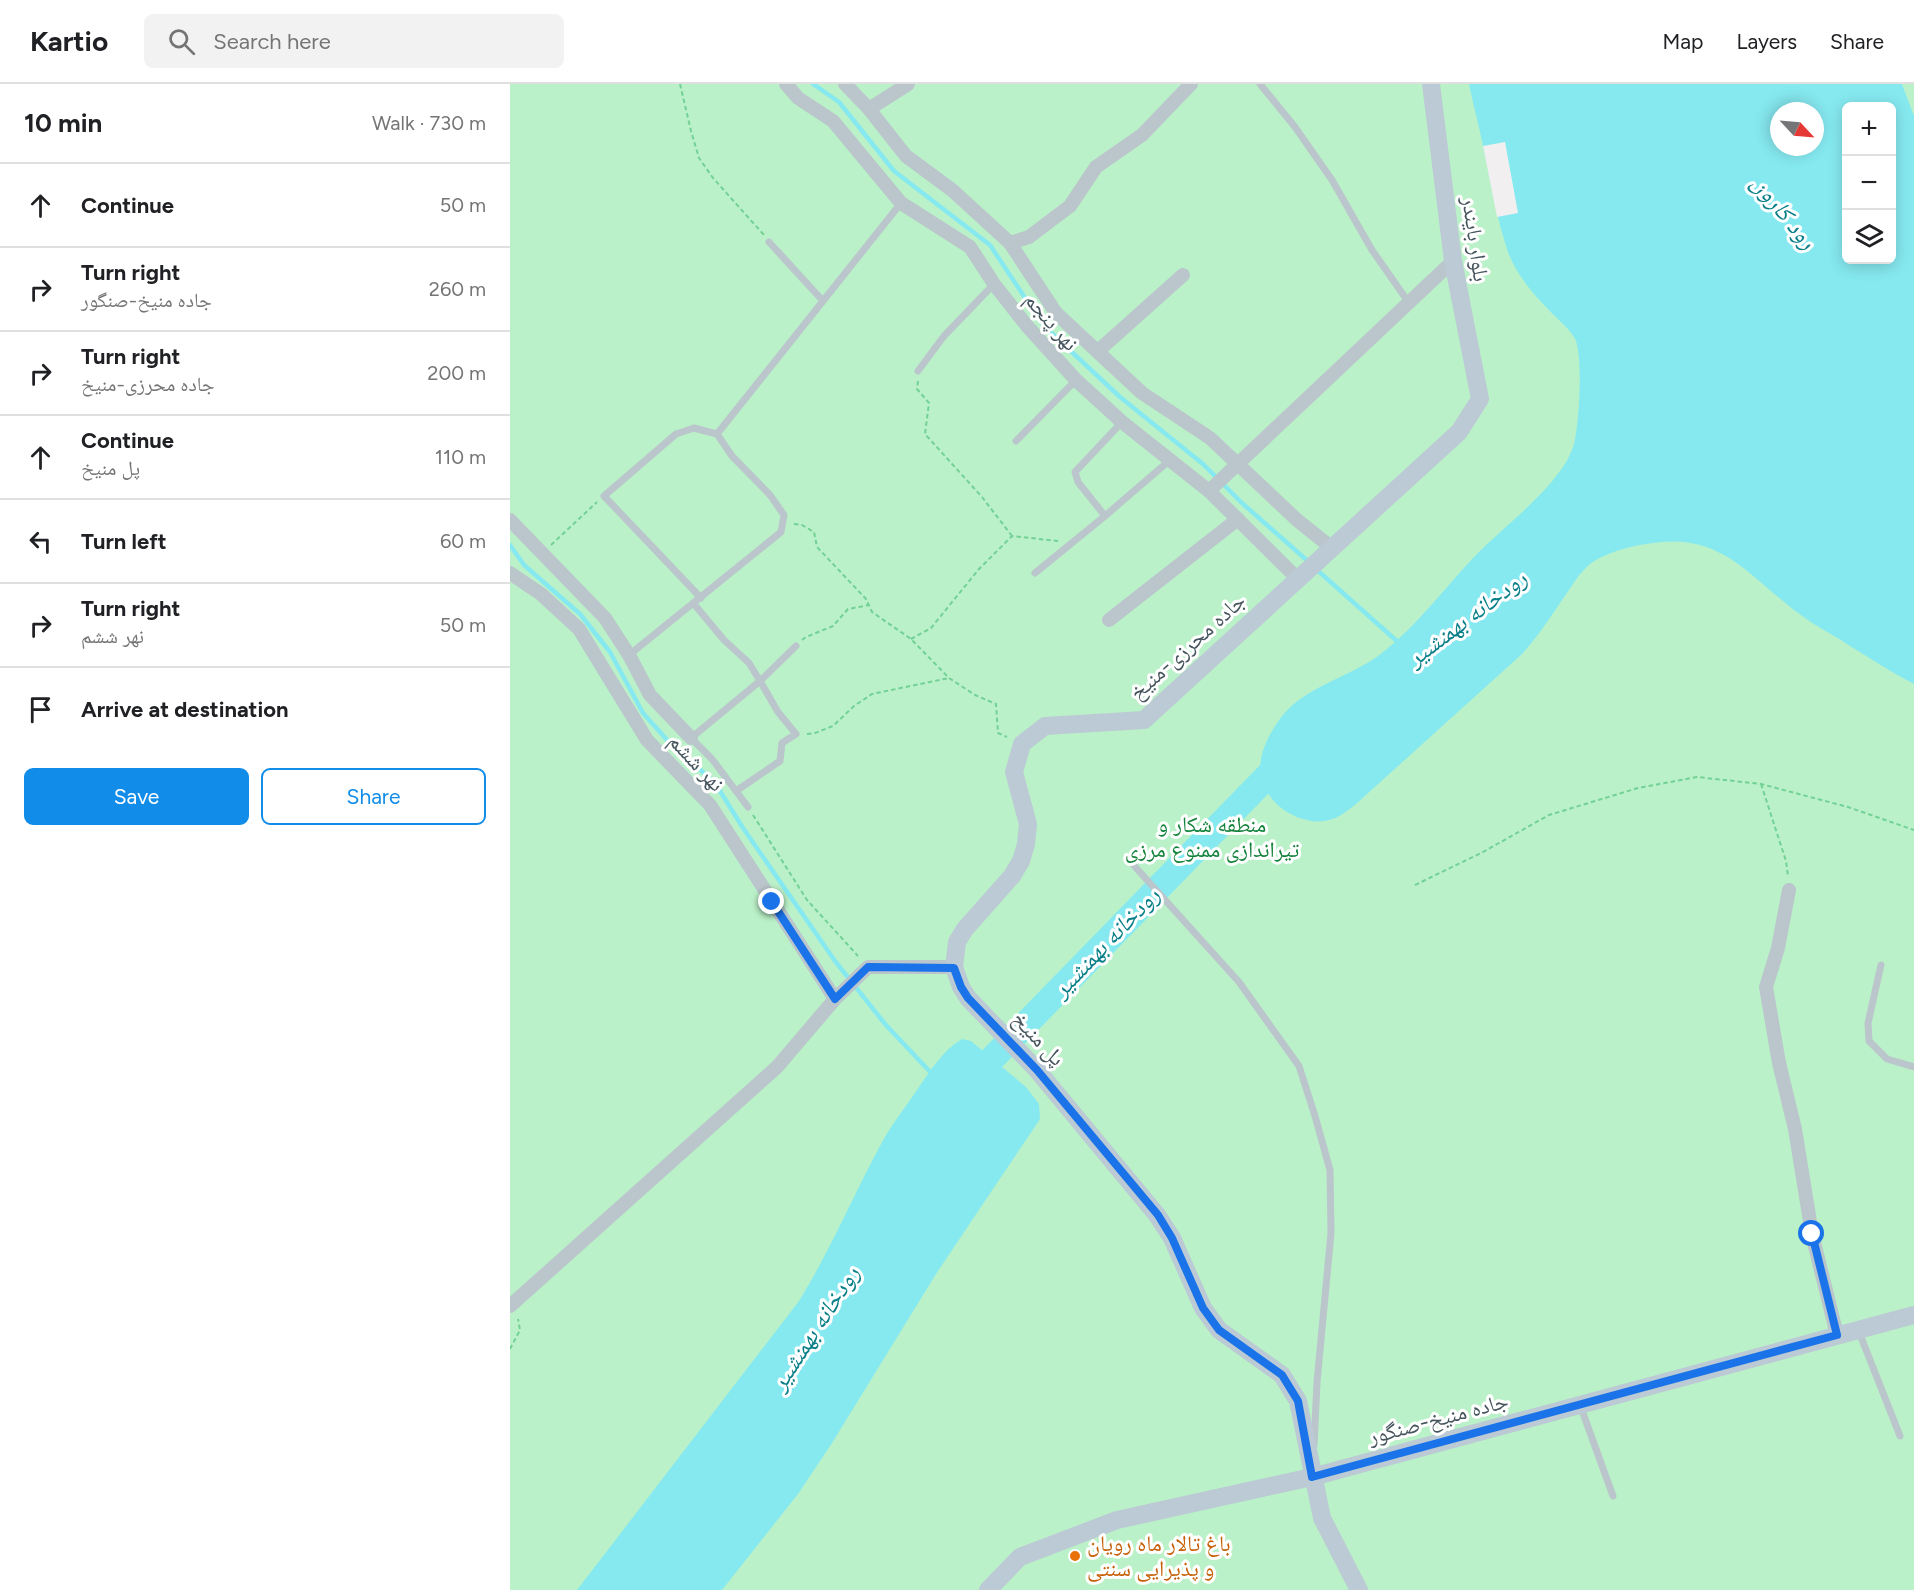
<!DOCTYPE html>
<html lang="en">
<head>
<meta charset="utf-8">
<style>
  :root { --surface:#fff; --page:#f2f2f2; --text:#202124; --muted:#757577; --line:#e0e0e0; --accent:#118de9 }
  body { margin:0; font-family:Figtree,"Noto Naskh Arabic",sans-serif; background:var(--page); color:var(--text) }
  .controls { position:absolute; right:18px; top:18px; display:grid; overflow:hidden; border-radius:9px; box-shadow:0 3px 15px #0003 }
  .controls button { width:54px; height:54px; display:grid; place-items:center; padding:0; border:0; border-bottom:2px solid var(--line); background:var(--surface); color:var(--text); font:30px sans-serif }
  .compass { position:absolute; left:1260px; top:18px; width:54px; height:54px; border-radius:50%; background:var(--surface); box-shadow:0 3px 15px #0003; rotate:116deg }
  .stop { position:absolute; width:18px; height:18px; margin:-14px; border:4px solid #1a73e8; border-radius:50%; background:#fff }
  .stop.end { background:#1a73e8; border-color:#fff; box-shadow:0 2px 6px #0008 }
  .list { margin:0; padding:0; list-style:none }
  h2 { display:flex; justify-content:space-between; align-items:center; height:78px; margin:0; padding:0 24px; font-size:26px }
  h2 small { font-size:20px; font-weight:400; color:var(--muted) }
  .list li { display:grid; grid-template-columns:39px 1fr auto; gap:18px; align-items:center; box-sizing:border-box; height:84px; padding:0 24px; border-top:2px solid var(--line) }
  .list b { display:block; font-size:22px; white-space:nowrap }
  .list p { margin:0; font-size:20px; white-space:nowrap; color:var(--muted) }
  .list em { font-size:20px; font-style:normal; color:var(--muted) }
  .actions { display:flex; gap:12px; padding:18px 24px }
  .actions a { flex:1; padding:14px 0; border:2px solid var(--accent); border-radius:9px; text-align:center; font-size:21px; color:var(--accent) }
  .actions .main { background:var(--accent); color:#fff }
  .icon { flex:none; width:33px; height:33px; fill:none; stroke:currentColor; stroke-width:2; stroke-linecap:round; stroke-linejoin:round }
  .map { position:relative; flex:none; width:1404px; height:1506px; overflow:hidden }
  header { display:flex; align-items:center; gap:36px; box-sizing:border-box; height:84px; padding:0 30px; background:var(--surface); border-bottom:2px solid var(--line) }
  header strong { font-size:28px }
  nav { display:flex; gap:33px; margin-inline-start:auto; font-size:21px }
  .search { width:420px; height:54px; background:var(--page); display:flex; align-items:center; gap:15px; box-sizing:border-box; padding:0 21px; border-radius:9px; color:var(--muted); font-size:22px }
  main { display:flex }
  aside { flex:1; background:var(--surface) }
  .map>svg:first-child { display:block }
</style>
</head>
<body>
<header>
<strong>Kartio</strong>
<div class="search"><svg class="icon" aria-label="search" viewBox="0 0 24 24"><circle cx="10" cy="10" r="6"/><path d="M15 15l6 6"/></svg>Search here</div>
<nav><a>Map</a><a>Layers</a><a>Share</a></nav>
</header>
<main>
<aside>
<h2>10 min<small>Walk · 730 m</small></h2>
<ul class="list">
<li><svg class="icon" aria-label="ahead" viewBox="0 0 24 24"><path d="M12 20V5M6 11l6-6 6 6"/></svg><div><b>Continue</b></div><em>50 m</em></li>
<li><svg class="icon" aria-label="right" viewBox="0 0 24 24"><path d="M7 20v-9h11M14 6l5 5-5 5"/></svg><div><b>Turn right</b><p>جاده منیخ-صنگور</p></div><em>260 m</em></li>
<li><svg class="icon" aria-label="right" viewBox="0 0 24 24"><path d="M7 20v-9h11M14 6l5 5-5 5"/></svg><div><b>Turn right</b><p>جاده محرزی-منیخ</p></div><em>200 m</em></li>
<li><svg class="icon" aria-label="ahead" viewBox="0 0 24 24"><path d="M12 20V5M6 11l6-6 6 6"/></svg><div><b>Continue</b><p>پل منیخ</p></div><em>110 m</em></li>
<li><svg class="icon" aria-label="left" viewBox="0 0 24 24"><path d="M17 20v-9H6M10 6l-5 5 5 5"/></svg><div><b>Turn left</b></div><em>60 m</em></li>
<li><svg class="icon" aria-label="right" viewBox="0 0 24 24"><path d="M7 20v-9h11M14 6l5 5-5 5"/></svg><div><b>Turn right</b><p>نهر ششم</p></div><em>50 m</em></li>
<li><svg class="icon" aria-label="arrive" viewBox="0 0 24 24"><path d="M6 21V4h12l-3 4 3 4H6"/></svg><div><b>Arrive at destination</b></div></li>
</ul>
<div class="actions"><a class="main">Save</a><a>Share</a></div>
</aside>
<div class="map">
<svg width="1404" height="1506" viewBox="0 0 1404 1506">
  <rect width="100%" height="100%" fill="#f1efef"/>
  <!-- green -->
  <path fill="#bbf1c8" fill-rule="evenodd" d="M0,0H1404V1506H0ZM1336,22H1382V176H1336ZM1269,27H1305V63H1269Z"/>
  <!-- water -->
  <path fill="#86e9f0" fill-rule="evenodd" d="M959,0H1392L1404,32V600C1381,588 1359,574 1337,560C1322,550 1305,542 1291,531C1237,492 1212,446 1136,460C1117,463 1095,469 1080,480C1068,490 1061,504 1052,516C1039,535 1027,554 1011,571L846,720C839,725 833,731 825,734C807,742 785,735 770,723C739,696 749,665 769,636C793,602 840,594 872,569C907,542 936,502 967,470C995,442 1036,411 1056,378C1059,373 1062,366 1064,360C1069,341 1074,268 1064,253C1057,242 1046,234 1037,224C1022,209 1005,188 998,168C986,133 981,98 973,62C969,41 963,21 959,0ZM1336,22H1382V176H1336ZM1269,27H1305V63H1269Z
    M452,955L461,957L516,1003L529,1020L530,1035L426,1190L322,1359L288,1410L212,1506H67L289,1217C322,1164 345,1106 376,1051C385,1036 397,1021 407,1006C420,987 432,967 452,955Z"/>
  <!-- pier -->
  <path fill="#f1efef" d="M995,58L1008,129L987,133L973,62Z"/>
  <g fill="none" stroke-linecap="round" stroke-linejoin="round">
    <!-- stream -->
    <path stroke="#86e9f0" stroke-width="4.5" d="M303,0L329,18L384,87L480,161L533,241L610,313L693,380L733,420L800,479
      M0,461L14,481L70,530L100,568L133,629L157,656L205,699L233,744L325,877L375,940L424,992
      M806,485L889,559"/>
    <!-- river -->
    <path stroke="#86e9f0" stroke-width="26" d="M462,1004L477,980L775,674"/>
    <!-- path -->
    <path stroke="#72d195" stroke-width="2" stroke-dasharray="4.5 3" stroke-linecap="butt" d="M170,0L181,47L189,74L203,94L254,151
      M408,297L407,305L419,319L415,350L472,413L502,452
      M284,440L292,441L304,448L307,463L356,515L362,528L401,555L439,594L465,611L486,620L488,649L497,653
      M41,461L87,418
      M401,555L421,544L469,485L502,452L548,457
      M292,556L296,553L323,542L338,525L359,521
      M297,650L305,649L323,642L344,622L362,610L439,594
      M1251,700L1276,777L1278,792
      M243,731L297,816L348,872
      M905,801L973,768L1039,731L1128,704L1187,693L1251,700L1338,723L1404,746
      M0,1265L10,1246L8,1235"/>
    <!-- lane -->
    <path stroke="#bac6cc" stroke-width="7" d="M750,0L785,43L822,96L862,166L899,219
      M259,158L313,217L391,119
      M408,287L434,252L484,200
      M612,338L565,388L568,398L595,432L660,376
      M506,357L566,296
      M525,489L595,432
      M191,514L94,412L166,350L184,344L207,350
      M184,520L214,556L239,579L250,597L181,654L202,675L238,723
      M119,571L271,448L274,431L260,411L222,372L207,350L313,217
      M226,707L270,677L272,659L286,650L268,628L250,597L286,562
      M619,776L729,898L789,982L805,1032L820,1086L821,1149L807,1298L804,1361
      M1371,881L1358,939L1359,957L1377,975L1404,983
      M1349,1248L1390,1352
      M1070,1321L1103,1412"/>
    <!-- street -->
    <path stroke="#bac6cc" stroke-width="14" d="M276,0L288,14L323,37L391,119L460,163L484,200L517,242L566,296L612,338L699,407L788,495
      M335,0L359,25L396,72L442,106L500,159L546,229L632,309L700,354L787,436L822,464
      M359,25L398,0
      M500,159L519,153L560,122L586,83L632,51L681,0
      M588,267L673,191
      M699,407L943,177
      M0,436L95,534L119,571L140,611L181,654
      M0,489L31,510L69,545L137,656L200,721L325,915
      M599,536L728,435
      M1279,806L1268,864L1256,903L1269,979L1285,1045L1302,1150L1327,1251
      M0,1222L267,983L325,915L358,883H444"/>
    <!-- secondary -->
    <path stroke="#bbcad4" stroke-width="18" d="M478,1506L510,1473L607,1436L802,1393L1404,1231
      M849,1506L812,1434L788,1317L772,1291L709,1246L693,1224L662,1154L647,1131L527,986L458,914L451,903L444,883L447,858L455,845L502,792L511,777L516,760L518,740L504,688L512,660L535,642L634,636L949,348L970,315L943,177L921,0"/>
  </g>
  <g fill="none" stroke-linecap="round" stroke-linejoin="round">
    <!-- route -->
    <path stroke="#1a73e8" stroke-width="8" d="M262,818L325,915L358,883L444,884L451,903L458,914L527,986L648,1131L662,1154L693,1224L709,1246L772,1291L788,1317L802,1393L1327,1251L1302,1150"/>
  </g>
  <!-- markers -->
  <circle fill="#e8710a" stroke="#fff" stroke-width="2" cx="565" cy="1472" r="6"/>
  <g text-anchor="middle" stroke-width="6" stroke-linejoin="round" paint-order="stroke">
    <!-- street labels -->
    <g font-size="22" fill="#46555d" stroke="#fff">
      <text transform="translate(966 155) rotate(82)" y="8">بلوار بایندر</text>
      <text transform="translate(542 237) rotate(49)" y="8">نهر پنجم</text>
      <text transform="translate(677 562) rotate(-42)" y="8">جاده محرزی-منیخ</text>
      <text transform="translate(187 678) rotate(47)" y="8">نهر ششم</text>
      <text transform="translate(529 954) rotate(47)" y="8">پل منیخ</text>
      <text transform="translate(928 1334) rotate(-15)" y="8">جاده منیخ-صنگور</text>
    </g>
    <!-- park labels -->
    <g font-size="22" fill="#13823b" stroke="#fff">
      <text x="702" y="748">منطقه شکار و<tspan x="702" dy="25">تیراندازی ممنوع مرزی</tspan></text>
    </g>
    <!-- food labels -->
    <g font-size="22" fill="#c56008" stroke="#fff" text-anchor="start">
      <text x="577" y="1467">باغ تالار ماه رویان<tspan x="577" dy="25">و پذیرایی سنتی</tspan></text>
    </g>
    <!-- water labels -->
    <g font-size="24" font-style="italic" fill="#097f88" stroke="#fff">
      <text transform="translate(1274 128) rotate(51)" y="8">رود کارون</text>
      <text transform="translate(957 534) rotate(-37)" y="8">رودخانه بهمنشیر</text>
      <text transform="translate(596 858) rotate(-46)" y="8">رودخانه بهمنشیر</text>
      <text transform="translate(305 1244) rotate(-57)" y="8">رودخانه بهمنشیر</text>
    </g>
  </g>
</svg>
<div class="controls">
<button>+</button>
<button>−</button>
<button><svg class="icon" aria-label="layers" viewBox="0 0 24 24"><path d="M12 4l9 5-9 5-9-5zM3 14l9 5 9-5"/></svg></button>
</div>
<svg class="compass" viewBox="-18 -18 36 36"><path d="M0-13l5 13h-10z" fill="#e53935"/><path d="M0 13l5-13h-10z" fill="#757577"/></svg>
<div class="stop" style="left:1302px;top:1150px"></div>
<div class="stop end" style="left:262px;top:818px"></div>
</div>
</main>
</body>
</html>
